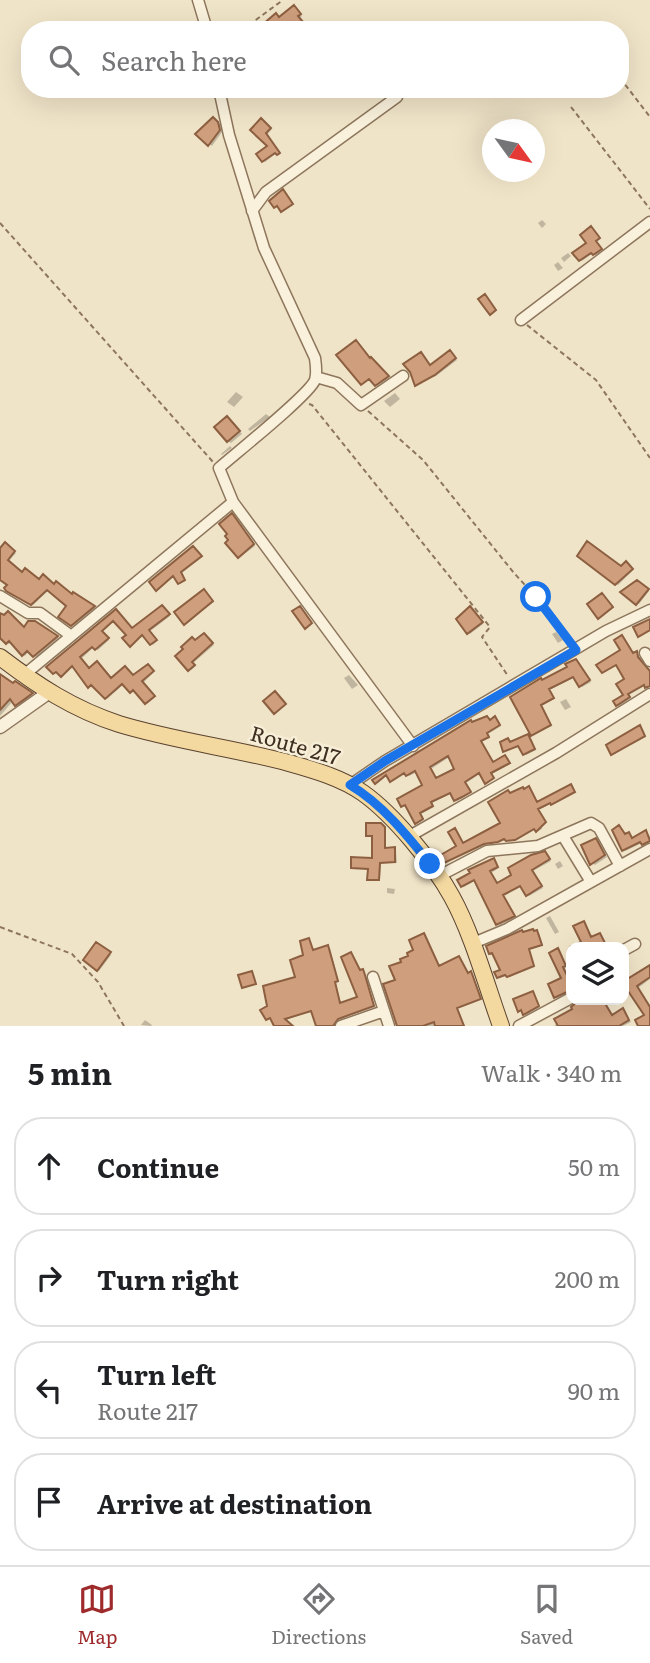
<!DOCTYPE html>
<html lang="en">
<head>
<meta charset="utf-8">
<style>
  :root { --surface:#fff; --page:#f2f2f2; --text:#202124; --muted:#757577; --line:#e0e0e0; --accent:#9e2a2b }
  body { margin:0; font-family:Literata,serif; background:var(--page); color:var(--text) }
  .controls { position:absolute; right:21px; bottom:21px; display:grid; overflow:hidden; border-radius:14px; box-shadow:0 7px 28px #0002 }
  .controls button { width:63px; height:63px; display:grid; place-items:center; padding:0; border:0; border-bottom:2px solid var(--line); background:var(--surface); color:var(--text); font:35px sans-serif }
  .compass { position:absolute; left:482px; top:119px; width:63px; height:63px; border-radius:50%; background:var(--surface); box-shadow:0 7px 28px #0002; rotate:123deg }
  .stop { position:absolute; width:21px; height:21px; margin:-16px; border:5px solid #1a73e8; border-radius:50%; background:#fff }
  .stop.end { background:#1a73e8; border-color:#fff; box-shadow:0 2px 7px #0008 }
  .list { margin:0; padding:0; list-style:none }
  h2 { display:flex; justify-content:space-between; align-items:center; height:91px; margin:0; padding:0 28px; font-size:30px }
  h2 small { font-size:23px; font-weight:400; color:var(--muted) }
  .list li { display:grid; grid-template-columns:46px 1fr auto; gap:21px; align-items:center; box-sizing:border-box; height:98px; margin:0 14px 14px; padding:0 14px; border:2px solid var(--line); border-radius:28px }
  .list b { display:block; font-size:26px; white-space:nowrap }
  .list p { margin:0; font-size:23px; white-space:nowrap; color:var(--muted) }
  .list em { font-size:23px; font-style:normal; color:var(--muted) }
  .icon { flex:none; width:38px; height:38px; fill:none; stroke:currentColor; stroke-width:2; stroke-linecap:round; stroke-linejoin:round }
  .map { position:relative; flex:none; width:650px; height:1026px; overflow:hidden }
  .search { position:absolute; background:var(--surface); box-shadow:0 7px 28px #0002; left:21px; right:21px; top:21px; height:77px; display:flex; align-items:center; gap:18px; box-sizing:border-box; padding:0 24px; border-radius:28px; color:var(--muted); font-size:26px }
  .sheet { height:539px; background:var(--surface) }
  nav { display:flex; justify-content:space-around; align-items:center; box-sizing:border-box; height:98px; border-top:2px solid var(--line); background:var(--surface); font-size:19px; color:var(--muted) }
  nav a { display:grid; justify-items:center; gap:4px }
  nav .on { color:var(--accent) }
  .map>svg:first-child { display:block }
</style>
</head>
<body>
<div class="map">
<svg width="650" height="1026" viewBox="0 0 650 1026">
  <rect width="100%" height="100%" fill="#f0e4c8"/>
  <!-- shadow -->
  <path fill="#0003" fill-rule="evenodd" d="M297,9L302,16L299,18L304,24L298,29L259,30Z
    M243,89H255L256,90L248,95Z
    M415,89H420L423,93L418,95Z
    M217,121L221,125L222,132L212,146L209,144Z
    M263,121L272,129L267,135L280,155L277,153L265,162L263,161L270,146L253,129Z
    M542,220L546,224L542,228L538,223Z
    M593,229L600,239L596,242L602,250L596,255L593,253L582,261L580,260Z
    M568,253L571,256L564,262L561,258Z
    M558,262L563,268L558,271L554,265Z
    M452,354L457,360L436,376L416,385L431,367Z
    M370,360L389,378L377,386L371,379L362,383Z
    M236,392L243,397L234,407L227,402Z
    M395,393L400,399L390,407L384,401Z
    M266,414L270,417L250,431L248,429Z
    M230,420L242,434L231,443L228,441Z
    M230,446L232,448L222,455L221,454Z
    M233,516L255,546L240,557H239Z
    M5,545L16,553L8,562L22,574L72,596L73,594L95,608L74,625L61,616L68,605L49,590L33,605L7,589L9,585L0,577V550Z
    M194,548L202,557L182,573L185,581L180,584L175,576L157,589Z
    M628,565L633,570L618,585L616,584L621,568Z
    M637,582L649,591L639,604L623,592Z
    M206,592L214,602L185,623Z
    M164,608L170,616L149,632L157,641L153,645L144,635L131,645L128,635L115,620L102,632L109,640L98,650L94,647L81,659L90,669L112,679L133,677L149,667L154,672L143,683L155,697L148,703L135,690L132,693L124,684L107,699L94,685L89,687L74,666L63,676L58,672L54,673L116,611L133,630Z
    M472,609L483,624L470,634L458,619Z
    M0,614L25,629L35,623L59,638L36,657L29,651L25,656L11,642L9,644L0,640Z
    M556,632L563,640L558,643L552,634Z
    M206,636L214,645L193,663L196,666L191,670H189L196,642Z
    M637,653L650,674V687L646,685L629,695L631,698L619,706L617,705L625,695L627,680L618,665L603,672Z
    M576,661L591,682L582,687L575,677L549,690L554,699L541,706L552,726L532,734L543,681L569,668Z
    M0,675L34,696L19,706L13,701L0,716Z
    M349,675L358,685L352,689L344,678Z
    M566,699L571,707L565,710L560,702Z
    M497,719L501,726L488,734L490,738L481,741L494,763L505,757L510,764L492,774L481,773L466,783L471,793L457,801L452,793L432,803L434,807L421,814L424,820L418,823L407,805L402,806L425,786L417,772L409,776L407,773L393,781L388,775L378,783L374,780L474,723ZM451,756L457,770L437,780L431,769Z
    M641,728L646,737L613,754L608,745Z
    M529,737L536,750L526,755L520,746L504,751L508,740L511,744Z
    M572,787L575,792L538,810L546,823L541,826L542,829L538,831L536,829L517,840L509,841L506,839L486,844L445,861L463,844L503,824L509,792L537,803Z
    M383,826L386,829V849L396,850L397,863H381L380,880H371L374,860L373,836Z
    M614,830L625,836L629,834L633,840L646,832L650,836V842L645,844L642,843L625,851Z
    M596,840L607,857L595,865L592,863Z
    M545,853L551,861L533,871L543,888L529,896L522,886L504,896L516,917L500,925L476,880L464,887L462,886L493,860L499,868L491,873L498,885Z
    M560,861L563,866L558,869L555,864Z
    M387,888L395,889L394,894L387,893Z
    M550,916L559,932L555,934L546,918Z
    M522,931L539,933L543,945L529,950L535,967L509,977L507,975L500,978L502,971L494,953H490Z
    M424,935L440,967L459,958L469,974H473L481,999L457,1008L465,1026H398L397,981L403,963L415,951Z
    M309,940L314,951L330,948L339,982L336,983L341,1004L360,998L351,954L361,972H364L375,1007L339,1019L336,1026H318L313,1011L285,1020L292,1026H276L272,1018L267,1019L269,1007L298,978Z
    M97,944L111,955L99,971L85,960Z
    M558,950L567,967L564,968L571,984V991L557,998L556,997L563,979Z
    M650,965V979L638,988L650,1007V1026H640L646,1016L631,992L624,995V982L647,969L646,967Z
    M533,993L540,1007L526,1015L523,1011H519Z
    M582,1000H615L607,1005L613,1016L623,1010L631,1022L623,1026H554Z
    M145,1020L152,1025L151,1026L141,1025Z"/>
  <!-- building -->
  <path fill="#cf9f7d" stroke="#8d5f41" stroke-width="2" fill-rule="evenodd" d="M294,5L301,14L298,16L303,22L295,29L293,27L289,30H256L276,13L279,17Z
    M213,117L218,122L220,130L208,146L195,134Z
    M261,118L271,128L266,133L280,153L277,155L275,153L262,162L256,154L267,146L250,130Z
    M283,189L293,204L281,212L277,206L274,208L269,201Z
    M591,226L600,238L596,241L602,249L593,255L591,253L579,261L572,253L586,243L580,235Z
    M485,294L496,310L490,315L478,299Z
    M356,340L370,358L371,357L389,376L375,386L369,379L361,385L336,355Z
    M450,350L456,358L435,375L415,386L410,372L403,364L421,352L430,365Z
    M227,416L240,431L227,442L214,427Z
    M232,513L254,544L238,558L225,543L228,540L225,536L227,534L219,524Z
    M587,541L621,566L626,561L633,569L615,585L577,556Z
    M5,542L15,551L8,560L22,572L25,568L39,579L43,574L54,584L56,581L72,594L73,592L95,606L71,626L58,617L66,606L47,590L31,605L6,591L4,588L7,585L0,580V548Z
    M193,546L202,556L181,572L185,580L178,584L173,576L156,591L149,582Z
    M637,580L649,589L636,605L620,592Z
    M204,589L213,601L184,625L174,612Z
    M602,593L613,607L598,619L587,604Z
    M162,605L170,614L149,630L157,640L150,645L142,635L130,647L122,638L126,635L113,621L102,631L109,638L95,650L92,647L80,657L89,668L97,661L111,678L125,666L133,675L148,664L154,671L142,681L155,696L145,704L133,690L130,693L122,684L105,699L91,685L88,688L72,666L61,677L56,672L53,674L46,667L116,609L132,628Z
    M300,606L312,623L305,629L292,611Z
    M470,606L483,622L467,634L456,619Z
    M8,611L24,627L28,621H35L58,636L33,657L27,651L22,656L9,641L6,644L0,638V613L4,615Z
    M650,619V630L638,637L633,627Z
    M204,633L213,643L192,662L195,665L188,671L175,656L183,649L181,647L192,637L195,640Z
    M622,635L633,653L637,651L638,657L650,671V686L645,688L644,685L628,694L630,697L616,706L613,701L623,695L616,684L624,679L616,665L602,673L596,665L620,650L614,640Z
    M576,659L590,680L579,687L573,677L549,689L554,698L541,705L551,725L531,736L510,697L541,678L542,680L567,667L565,664Z
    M0,674L13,683L15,681L33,693L15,706L10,699L0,710Z
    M275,691L286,704L274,714L263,701Z
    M487,716L490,720L495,716L500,725L487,733L489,737L481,741L493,762L505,755L510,763L491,773L494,778L485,784L479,773L465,782L471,792L462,797L454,801L450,793L431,802L433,806L420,813L423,819L415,824L405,805L401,807L397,799L422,785L415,771L406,776L404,773L390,782L386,775L375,784L372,780L471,720L472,722ZM448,756L454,769L436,778L430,767Z
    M640,725L645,736L611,755L606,745Z
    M528,734L535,749L523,755L518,746L503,752L500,742L508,738L510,742Z
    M571,784L575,792L551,805L550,803L538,809L546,822L536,832L534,829L515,840L506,841L504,839L498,842L484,844L444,863L439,856L456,846L448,832L455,828L463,843L500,823L488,802L508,790L510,793L523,787L524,789L529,786L537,802Z
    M366,823H381L385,827V848L395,847V862L380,863L379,880H367L368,869L351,868V857L372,858V836H366Z
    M619,825L625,834L629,832L632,838L646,830L650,841L642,845L640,842L622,851L612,830Z
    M596,838L605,855L590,865L581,845Z
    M545,851L550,859L532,870L542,886L526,896L520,886L503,895L515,916L496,925L474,880L461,887L457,880L470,873L468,870L494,858L498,867L490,871L497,883L511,875L508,868L531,855Z
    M584,921L591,937L600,933L607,947H570L581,942L573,926Z
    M533,929L534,931L537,930L542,945L529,949L534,966L507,977L505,975L497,978L494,972L500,970L492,953L489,954L486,946L522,930L523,932Z
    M424,933L439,966L459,956L468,973L471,971L481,999L457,1008L464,1026H435L434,1022L423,1026H397L383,984L395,980L389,966L401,962L400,959L408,956L407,953L413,950L409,940Z
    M309,938L313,950L328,945L338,981L335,982L340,1003L357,997L341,957L351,952L360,970L363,969L365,975L374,1006L338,1019L333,1026H316L311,1011L285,1019L293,1026H274L270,1018L266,1020L260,1010L267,1006L263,986L295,977L290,960L303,955L300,941Z
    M96,942L111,952L97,971L83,960Z
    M558,948L566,966L563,967L571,984V990L554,998L548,984L561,978L549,953Z
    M650,965V977L637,986L650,1007V1026H638L635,1020L644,1015L628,991L624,993V981Z
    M252,971L256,984L242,988L238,975Z
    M533,991L539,1006L523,1015L521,1010L518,1012L513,999Z
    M579,1000H603L612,1015L623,1008L629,1020L619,1026H558L554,1019L572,1009L571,1007Z"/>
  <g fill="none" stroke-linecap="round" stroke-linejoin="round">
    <!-- minor casing -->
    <g stroke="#8d765c" stroke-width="13">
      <path id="minor" d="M198,0L207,30
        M219,89L229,135L264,248L315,358C316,365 317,374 315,380C309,395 236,453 219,468L233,502L413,746
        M252,211L266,192L397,97
        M521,320L650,222
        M316,377L337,383L361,405L403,376
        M0,596L28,613H40L70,635
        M645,653L650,661
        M24,675L233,502
        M350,785L385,761L606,631L650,610
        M563,836L591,882
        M408,837L556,753L650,694
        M439,876L487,851L538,846L591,823L599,828L620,866
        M471,944L507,929L650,849
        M624,950L635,944
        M373,977L389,1026
        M341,1026L384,1011
        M519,1026L571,998"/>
    </g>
    <!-- tertiary casing -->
    <g stroke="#8d765c" stroke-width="15">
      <path id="tertiary" d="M0,727L48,693"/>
    </g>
    <!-- primary casing -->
    <g stroke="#5b4430" stroke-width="18">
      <path id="primary" d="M0,657C38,686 73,709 119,724C175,741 233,748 289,763C314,770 342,778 363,793C394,815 434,864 452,897C472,933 487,987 501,1026"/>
    </g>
    <!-- path -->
    <path stroke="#8d765c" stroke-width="2" stroke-dasharray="5 3.5" stroke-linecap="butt" d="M242,30L283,0
      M620,78L650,117
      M571,107L650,209
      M0,223L213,462
      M527,325L596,380L650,458
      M309,404L312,405L490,627L482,637L508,676
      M368,411L423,460L514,573L536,597L569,641
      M0,927L72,954L98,982L124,1026"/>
    <!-- minor -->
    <use href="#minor" stroke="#faf1dc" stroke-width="10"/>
    <!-- tertiary -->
    <use href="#tertiary" stroke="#faf1dc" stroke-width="12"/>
    <!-- primary -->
    <use href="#primary" stroke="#f3d9a0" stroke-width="16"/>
  </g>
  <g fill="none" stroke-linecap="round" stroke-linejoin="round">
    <!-- route -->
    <path stroke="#1a73e8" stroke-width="9" d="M430,864C407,835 382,804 350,785L385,761L576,650L536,597"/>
  </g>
  <g text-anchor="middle" stroke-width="5" stroke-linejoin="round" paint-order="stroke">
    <!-- street labels -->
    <g font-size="21" fill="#3d2e20" stroke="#f7eed8">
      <text transform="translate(295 746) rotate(16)" y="7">Route 217</text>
    </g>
  </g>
</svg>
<div class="controls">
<button><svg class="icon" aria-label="layers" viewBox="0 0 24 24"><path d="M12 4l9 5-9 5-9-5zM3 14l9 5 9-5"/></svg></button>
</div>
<svg class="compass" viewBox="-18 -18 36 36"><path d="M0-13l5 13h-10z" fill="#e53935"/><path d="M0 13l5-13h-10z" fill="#757577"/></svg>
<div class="stop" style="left:536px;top:597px"></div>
<div class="stop end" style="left:430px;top:864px"></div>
<div class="search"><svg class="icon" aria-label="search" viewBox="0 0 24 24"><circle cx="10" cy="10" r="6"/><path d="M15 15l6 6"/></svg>Search here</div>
</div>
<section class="sheet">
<h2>5 min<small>Walk · 340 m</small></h2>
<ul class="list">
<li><svg class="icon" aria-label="ahead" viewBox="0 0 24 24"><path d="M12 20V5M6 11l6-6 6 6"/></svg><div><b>Continue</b></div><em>50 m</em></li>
<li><svg class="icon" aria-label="right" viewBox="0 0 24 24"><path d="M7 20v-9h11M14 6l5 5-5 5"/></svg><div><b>Turn right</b></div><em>200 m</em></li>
<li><svg class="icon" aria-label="left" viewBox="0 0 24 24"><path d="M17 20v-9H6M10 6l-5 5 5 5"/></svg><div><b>Turn left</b><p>Route 217</p></div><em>90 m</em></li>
<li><svg class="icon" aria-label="arrive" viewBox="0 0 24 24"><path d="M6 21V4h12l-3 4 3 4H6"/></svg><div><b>Arrive at destination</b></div></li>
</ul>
</section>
<nav>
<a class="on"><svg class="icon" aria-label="map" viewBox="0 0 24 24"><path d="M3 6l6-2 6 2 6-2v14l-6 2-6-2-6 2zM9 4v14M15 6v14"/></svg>Map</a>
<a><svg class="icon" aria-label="directions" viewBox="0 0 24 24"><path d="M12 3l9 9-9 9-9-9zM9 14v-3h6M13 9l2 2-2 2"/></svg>Directions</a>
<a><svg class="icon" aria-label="saved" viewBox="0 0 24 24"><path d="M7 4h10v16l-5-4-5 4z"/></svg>Saved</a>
</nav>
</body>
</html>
